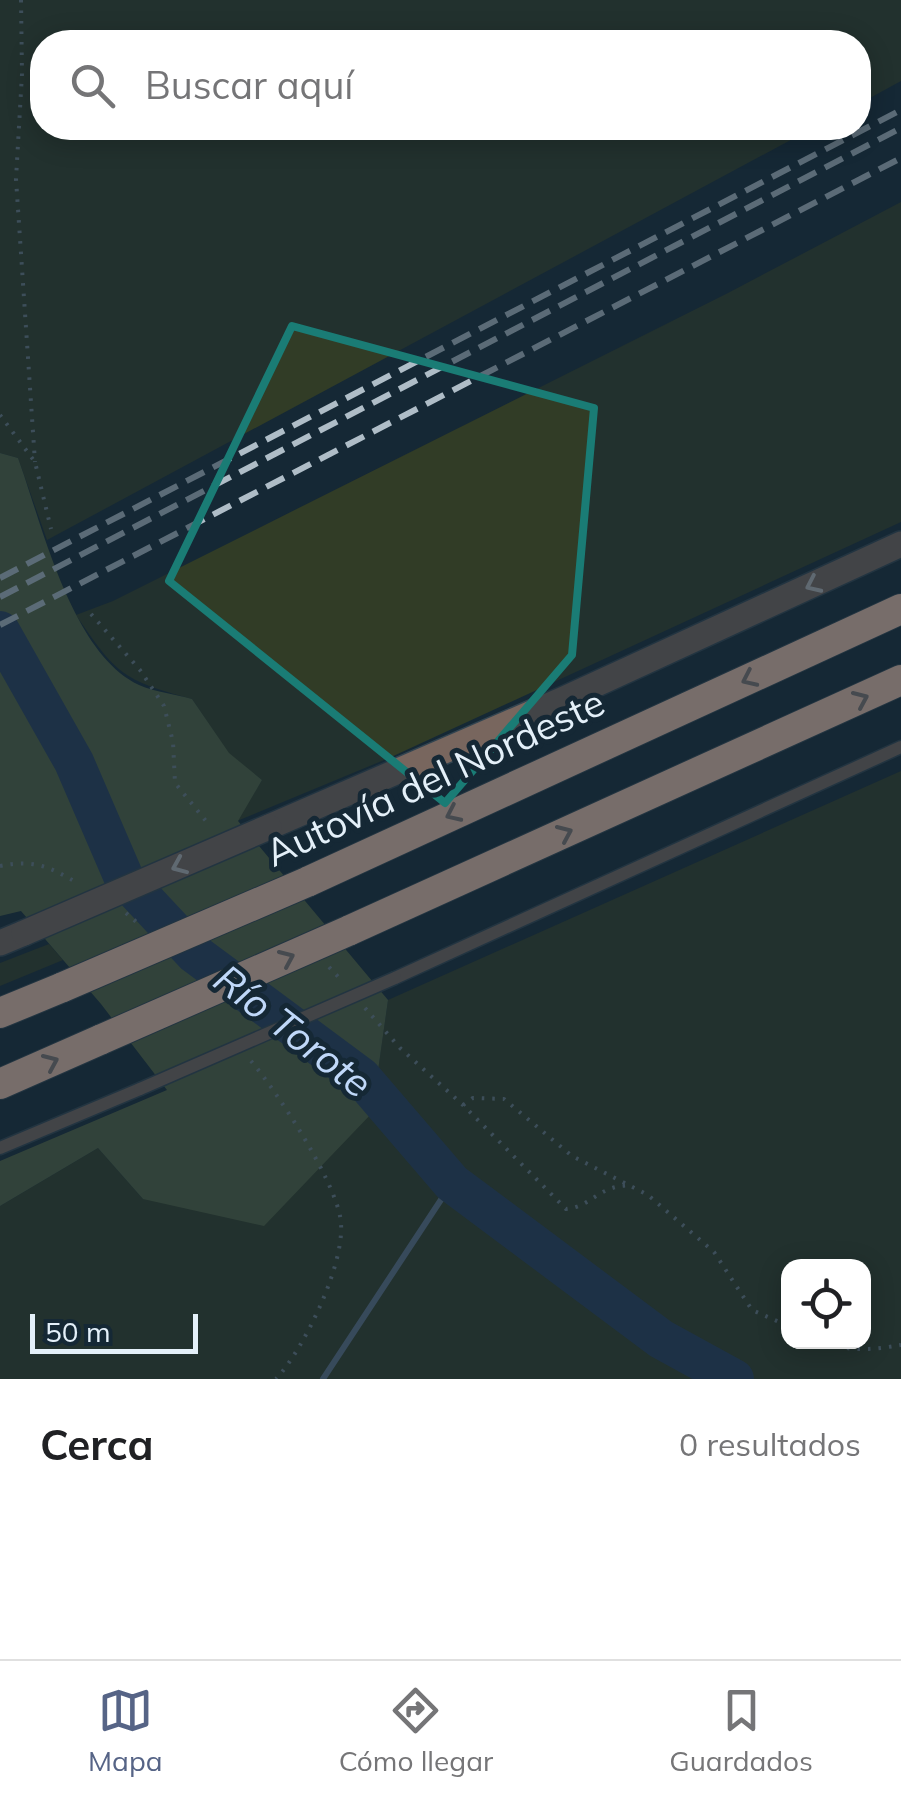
<!DOCTYPE html>
<html lang="es">
<head>
<meta charset="utf-8">
<style>
  :root { --surface:#fff; --page:#f2f2f2; --text:#202124; --muted:#757577; --line:#e0e0e0; --accent:#566486 }
  body { margin:0; font-family:Mulish,sans-serif; background:var(--page); color:var(--text) }
  .controls { position:absolute; right:30px; bottom:30px; display:grid; overflow:hidden; border-radius:20px; box-shadow:0 5px 25px #0003 }
  .controls button { width:90px; height:90px; display:grid; place-items:center; padding:0; border:0; border-bottom:2px solid var(--line); background:var(--surface); color:var(--text); font:50px sans-serif }
  .scale { position:absolute; left:30px; bottom:25px; width:168px; box-sizing:border-box; padding-left:10px; border:5px solid #e4f0f9; border-top:0; font-size:28px; line-height:35px; white-space:nowrap; color:#e4f0f9; -webkit-text-stroke:8px #152835; paint-order:stroke }
  .list { margin:0; padding:0; list-style:none }
  h2 { display:flex; justify-content:space-between; align-items:center; height:130px; margin:0; padding:0 40px; font-size:42px }
  h2 small { font-size:32px; font-weight:400; color:var(--muted) }
  .icon { flex:none; width:55px; height:55px; fill:none; stroke:currentColor; stroke-width:2; stroke-linecap:round; stroke-linejoin:round }
  .map { position:relative; flex:none; width:901px; height:1379px; overflow:hidden }
  .search { position:absolute; background:var(--surface); box-shadow:0 5px 25px #0003; left:30px; right:30px; top:30px; height:110px; display:flex; align-items:center; gap:25px; box-sizing:border-box; padding:0 35px; border-radius:40px; color:var(--muted); font-size:38px }
  .sheet { height:280px; background:var(--surface) }
  nav { display:flex; justify-content:space-around; align-items:center; box-sizing:border-box; height:140px; border-top:2px solid var(--line); background:var(--surface); font-size:28px; color:var(--muted) }
  nav a { display:grid; justify-items:center; gap:5px }
  nav .on { color:var(--accent) }
  .map>svg:first-child { display:block }
</style>
</head>
<body>
<div class="map">
<svg width="901" height="1379" viewBox="0 0 901 1379">
  <rect width="100%" height="100%" fill="#152835"/>
  <!-- green -->
  <path fill="#313c26" fill-rule="evenodd" d="M0,0H901V81L859,104L858,42H42V128H813L47,540L18,458L0,453Z
    M901,202V522L389,758L237,821L262,780L229,754L192,699C122,680 116,674 76,615L113,601L728,293Z
    M901,771V1379H0V1206L98,1148L143,1199L372,1112L388,1000ZM788,1266H864V1342H788Z
    M49,944L63,960L0,986V963Z"/>
  <!-- forest -->
  <path fill="#536340" d="M0,453L18,458C42,524 71,653 139,685C155,692 175,694 192,699L229,753L262,780L238,821L388,1000L372,1113L264,1226L143,1199L98,1148L0,1206V1161L167,1090L101,1004L21,911L0,916Z"/>
  <g fill="none" stroke-linecap="round" stroke-linejoin="round">
    <!-- stream -->
    <path stroke="#60738a" stroke-width="6" d="M323,1379L452,1183"/>
    <!-- river -->
    <path stroke="#273d5b" stroke-width="40" d="M0,631L74,762L124,878L195,954L361,1077L452,1183L661,1339L734,1379"/>
    <!-- service casing -->
    <g stroke="#324450" stroke-width="15">
      <path id="service" d="M395,978L901,747
        M0,1148L140,1089"/>
    </g>
    <!-- tertiary casing -->
    <g stroke="#324450" stroke-width="28">
      <path id="tertiary" d="M269,827L564,699L901,544
        M0,943L24,933"/>
    </g>
    <!-- motorway casing -->
    <g stroke="#324450" stroke-width="32">
      <path id="motorway" d="M307,882L901,609
        M348,931L901,680
        M0,1013L63,987
        M0,1084L102,1039"/>
    </g>
    <!-- path -->
    <path stroke="#6d7d88" stroke-width="4" stroke-dasharray="2.5 8" stroke-linecap="butt" d="M21,0L22,74L16,179L35,462
      M0,415L35,462L51,529
      M91,614L140,670L164,706L173,742L175,783L210,826
      M0,866C35,859 50,867 79,884
      M126,913L141,926
      M329,967L343,982
      M365,1008L400,1048L463,1105L566,1209C593,1206 597,1186 631,1185
      M251,1061C278,1093 332,1176 340,1216C349,1258 304,1349 276,1379
      M463,1105L473,1098L504,1099L572,1156L648,1195L714,1252L752,1310L788,1326
      M827,1342C849,1353 877,1349 901,1345"/>
    <!-- service -->
    <use href="#service" stroke="#78665e" stroke-width="12"/>
    <!-- tertiary -->
    <use href="#tertiary" stroke="#78665e" stroke-width="25"/>
    <!-- motorway -->
    <use href="#motorway" stroke="#edc1ac" stroke-width="30"/>
    <!-- rail -->
    <path stroke="#afbdc7" stroke-width="6" stroke-dasharray="20 10" stroke-linecap="butt" d="M0,578L901,110
      M0,597L901,128
      M0,625L901,158"/>
    <!-- service-bridge casing -->
    <g stroke="#324450" stroke-width="15" stroke-linecap="butt">
      <path id="service-bridge" d="M140,1089L395,978"/>
    </g>
    <!-- tertiary-bridge casing -->
    <g stroke="#324450" stroke-width="28" stroke-linecap="butt">
      <path id="tertiary-bridge" d="M24,933L269,827"/>
    </g>
    <!-- motorway-bridge casing -->
    <g stroke="#324450" stroke-width="32" stroke-linecap="butt">
      <path id="motorway-bridge" d="M63,987L307,882
        M102,1039L348,931"/>
    </g>
    <!-- service-bridge -->
    <use href="#service-bridge" stroke="#78665e" stroke-width="12"/>
    <!-- tertiary-bridge -->
    <use href="#tertiary-bridge" stroke="#78665e" stroke-width="25"/>
    <!-- motorway-bridge -->
    <use href="#motorway-bridge" stroke="#edc1ac" stroke-width="30"/>
  </g>
  <!-- one-way arrows -->
  <defs><path id="oneway-chevron" d="M-2-3.5L2.5 0L-2 3.5" fill="none" stroke-width="1.6" stroke-linecap="round" stroke-linejoin="round" transform="scale(2.5)"/></defs>
  <g stroke="#b9b9bb">
    <use href="#oneway-chevron" transform="translate(813 585) rotate(155)"/>
    <use href="#oneway-chevron" transform="translate(179 866) rotate(157)"/>
  </g>
  <g stroke="#817470">
    <use href="#oneway-chevron" transform="translate(749 679) rotate(155)"/>
    <use href="#oneway-chevron" transform="translate(861 699) rotate(-24)"/>
    <use href="#oneway-chevron" transform="translate(453 814) rotate(155)"/>
    <use href="#oneway-chevron" transform="translate(565 833) rotate(-24)"/>
    <use href="#oneway-chevron" transform="translate(287 958) rotate(-24)"/>
    <use href="#oneway-chevron" transform="translate(51 1062) rotate(-24)"/>
  </g>
  <!-- marked area -->
  <path d="M0 0H901V1379H0ZM292,326L594,408L572,655L445,803L169,581Z" fill="#152835" fill-opacity=".55" fill-rule="evenodd"/>
  <path fill="none" stroke="#1a7c75" stroke-width="8" stroke-linejoin="round" d="M292,326L594,408L572,655L445,803L169,581Z"/>
  <g text-anchor="middle" stroke-width="10" stroke-linejoin="round" paint-order="stroke">
    <!-- street labels -->
    <g font-size="38" fill="#e4f0f9" stroke="#152835">
      <text transform="translate(435 778) rotate(-25)" y="13">Autovía del Nordeste</text>
    </g>
    <!-- water labels -->
    <g font-size="40" font-style="italic" fill="#c0d8f9" stroke="#152835">
      <text transform="translate(293 1031) rotate(38)" y="14">Río Torote</text>
    </g>
  </g>
</svg>
<div class="controls">
<button><svg class="icon" aria-label="locate" viewBox="0 0 24 24"><circle cx="12" cy="12" r="6"/><path d="M12 2v4M12 18v4M2 12h4M18 12h4"/></svg></button>
</div>
<div class="scale">50 m</div>
<div class="search"><svg class="icon" aria-label="search" viewBox="0 0 24 24"><circle cx="10" cy="10" r="6"/><path d="M15 15l6 6"/></svg>Buscar aquí</div>
</div>
<section class="sheet">
<h2>Cerca<small>0 resultados</small></h2>
<ul class="list">
</ul>
</section>
<nav>
<a class="on"><svg class="icon" aria-label="map" viewBox="0 0 24 24"><path d="M3 6l6-2 6 2 6-2v14l-6 2-6-2-6 2zM9 4v14M15 6v14"/></svg>Mapa</a>
<a><svg class="icon" aria-label="directions" viewBox="0 0 24 24"><path d="M12 3l9 9-9 9-9-9zM9 14v-3h6M13 9l2 2-2 2"/></svg>Cómo llegar</a>
<a><svg class="icon" aria-label="saved" viewBox="0 0 24 24"><path d="M7 4h10v16l-5-4-5 4z"/></svg>Guardados</a>
</nav>
</body>
</html>
